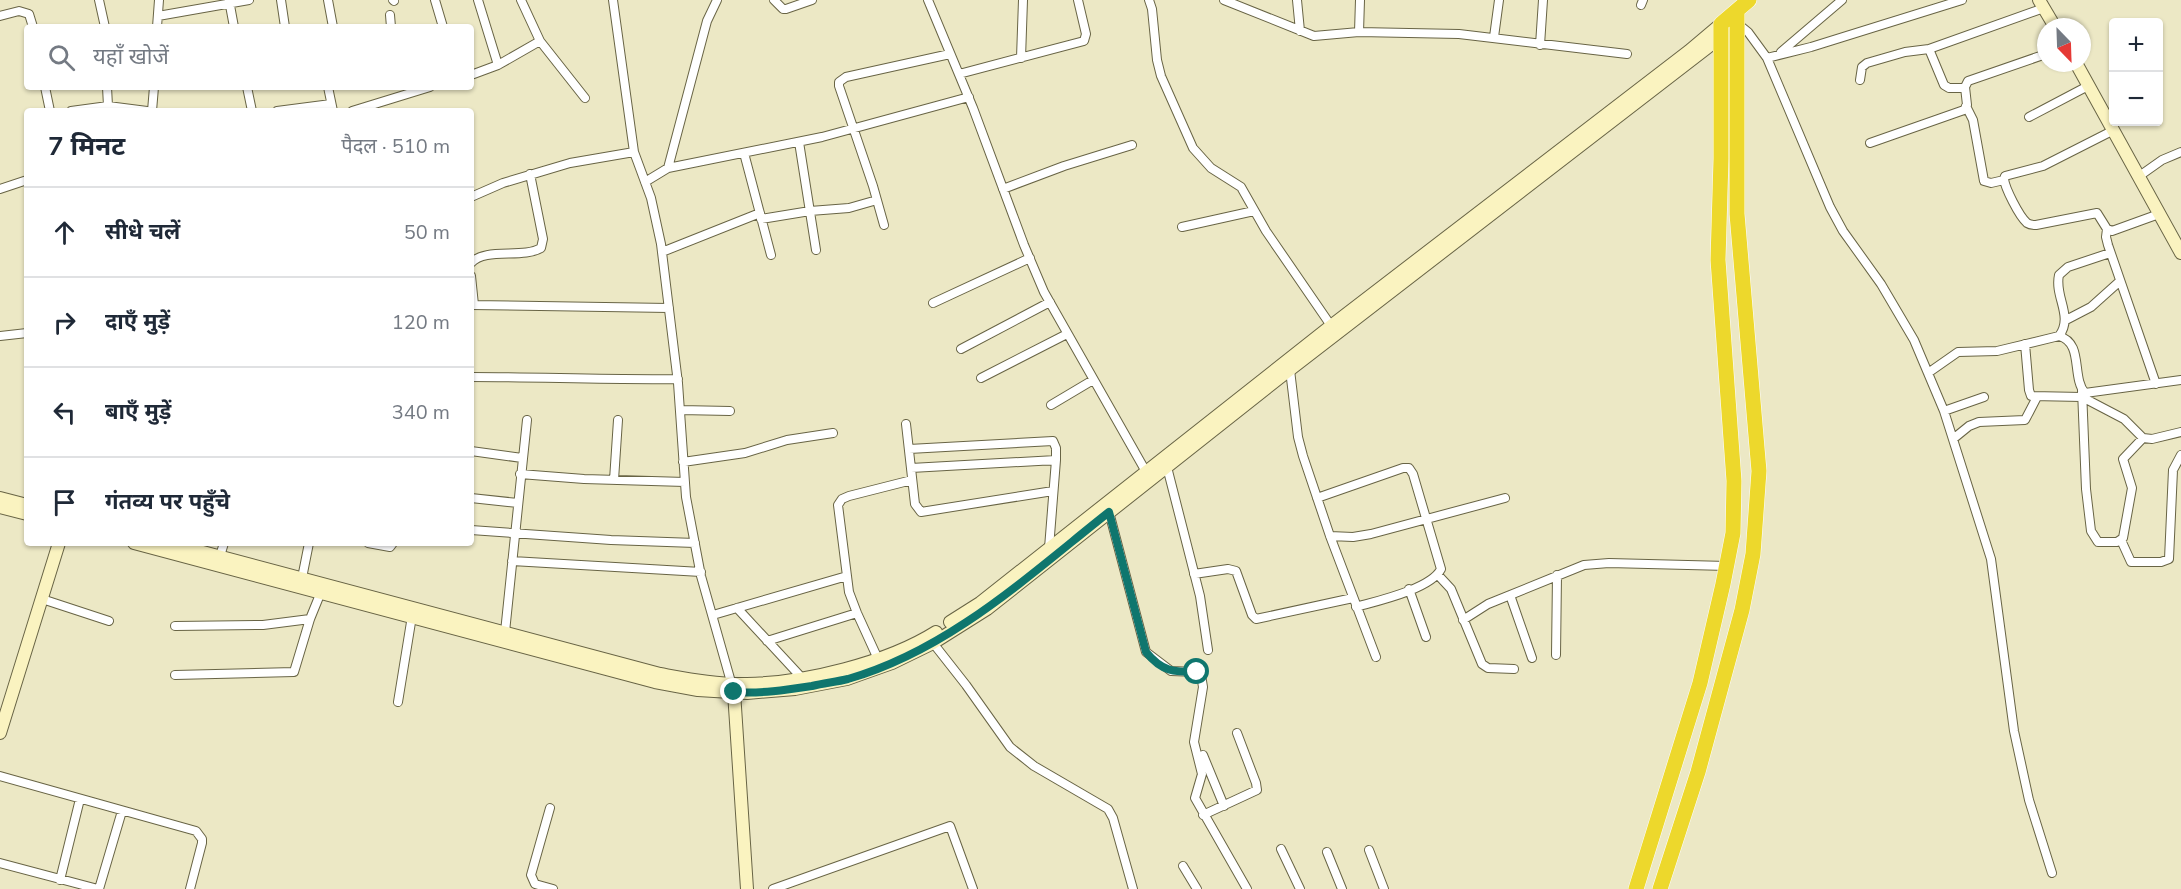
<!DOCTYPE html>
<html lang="hi">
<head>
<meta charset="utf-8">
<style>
  :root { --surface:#fff; --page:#f2f2f3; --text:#1f2937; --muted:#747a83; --line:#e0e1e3 }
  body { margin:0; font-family:"Nunito Sans","Noto Sans Devanagari",sans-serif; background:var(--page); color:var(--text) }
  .controls { position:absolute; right:18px; top:18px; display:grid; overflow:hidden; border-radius:6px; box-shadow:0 2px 4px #0004 }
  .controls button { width:54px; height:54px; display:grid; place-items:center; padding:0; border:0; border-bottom:2px solid var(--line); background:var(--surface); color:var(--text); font:30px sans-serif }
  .compass { position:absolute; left:2037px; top:18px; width:54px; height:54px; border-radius:50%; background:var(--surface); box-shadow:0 2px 4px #0004; rotate:157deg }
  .stop { position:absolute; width:18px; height:18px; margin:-14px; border:4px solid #0f766e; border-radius:50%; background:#fff }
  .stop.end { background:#0f766e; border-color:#fff; box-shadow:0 2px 6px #0008 }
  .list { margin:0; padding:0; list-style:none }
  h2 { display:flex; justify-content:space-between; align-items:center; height:78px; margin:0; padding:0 24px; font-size:26px }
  h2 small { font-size:20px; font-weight:400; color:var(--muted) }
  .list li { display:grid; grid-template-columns:39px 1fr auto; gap:18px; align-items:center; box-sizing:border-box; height:90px; padding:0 24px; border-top:2px solid var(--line) }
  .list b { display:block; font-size:22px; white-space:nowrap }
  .list em { font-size:20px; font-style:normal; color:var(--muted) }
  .icon { flex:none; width:33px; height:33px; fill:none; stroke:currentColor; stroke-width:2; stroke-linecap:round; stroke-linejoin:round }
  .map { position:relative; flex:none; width:2181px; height:889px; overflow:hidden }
  .search { position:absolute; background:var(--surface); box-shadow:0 2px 4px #0004; left:24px; top:24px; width:450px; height:66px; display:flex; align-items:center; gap:15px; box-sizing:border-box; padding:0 21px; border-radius:6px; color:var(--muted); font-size:22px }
  .panel { position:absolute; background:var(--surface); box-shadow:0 2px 4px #0004; left:24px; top:108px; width:450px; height:438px; border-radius:6px }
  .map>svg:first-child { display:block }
</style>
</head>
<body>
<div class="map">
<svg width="2181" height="889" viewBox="0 0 2181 889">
  <rect width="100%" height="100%" fill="#ece8c5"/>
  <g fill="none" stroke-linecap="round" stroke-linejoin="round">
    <!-- street casing -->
    <g stroke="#686445" stroke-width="10">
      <path id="street" d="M99,0L105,27
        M229,0L234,27
        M281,0L285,27
        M328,0L333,27
        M393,0L394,1
        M435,0L443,27
        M478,0L498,65
        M521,0L540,41L585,98
        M613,0L634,152L651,198L661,244L678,383L686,497L701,576L733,689
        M774,0L783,9H786L812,0
        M928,0L973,108L1024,245L1044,292L1149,477
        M1149,0L1152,9L1157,60L1161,76L1193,148L1211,168L1241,187L1266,231L1334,330
        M1224,0L1314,36L1359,32L1459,34L1627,54
        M1297,0L1300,31
        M1641,5L1643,0
        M390,15L391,27
        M0,16L19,11L29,14L33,27
        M158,16L249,0
        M1737,23L1748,32L1767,58L1830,207L1843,231L1881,284L1914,340L1944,411L1991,559L2014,731L2029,800L2052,873
        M157,27L159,0
        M1359,32L1360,0
        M1494,37L1499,0
        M1540,45L1543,0
        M1929,49L1944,85L1949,88H1964
        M1781,52L1842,0
        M1021,58L1023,0
        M1767,58L1811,47L1962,0
        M959,74L1084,41L1086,34L1078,0
        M471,75L498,65L540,41
        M1860,80L1862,67L1867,63L1905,52L1929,49L2044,8
        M45,87L50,111
        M107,87L108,106
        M247,87L252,111
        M328,87L333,111
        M1966,106L1973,120L1984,181L1991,183L2004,180
        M71,111L108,106L147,111
        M152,111L154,87
        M277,111L331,104
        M352,111L430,87
        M2029,117L2088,86
        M2112,131L2043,166L2005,176L2004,179C2005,188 2019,216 2027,223C2030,225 2032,225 2036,225L2097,213L2107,229L2112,231L2159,214
        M799,142L816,250
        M1870,143L1964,110L1967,105L1965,87L1968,81L2046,54
        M744,153L771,255
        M668,168L707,21L717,0
        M2138,177L2162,160L2181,152
        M645,182L668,168L822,137L969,97
        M0,189L27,180
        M1003,189L1064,166L1132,145
        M471,197L503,183L570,163L634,152
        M761,219L810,211L849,208L877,200
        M884,225L873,186L839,86V82L846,77L950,54
        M1182,227L1254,211
        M2107,229L2106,237L2108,245L2156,384
        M662,252L760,213
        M471,263C485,247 523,259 541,248L543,239L530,174
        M471,276L474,305
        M933,303L1030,258
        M471,305L669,308
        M2066,320L2091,307L2120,281
        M0,336L27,333
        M2059,336C2074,316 2054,297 2059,275L2068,267L2110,253
        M2025,344L2029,390L2031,396L2082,397L2124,419L2143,438L2152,439L2181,432
        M961,349L1050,302
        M1290,370L1298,437L1303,456L1330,536L1376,657
        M1928,373L1958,352L1997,351L2059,336C2084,343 2071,377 2085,393L2181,380
        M471,377C540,377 609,380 678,379
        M981,378L1067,334
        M2082,390L2086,489L2091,531L2098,542H2117L2123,538L2132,488L2123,459L2143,438
        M1051,405L1093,380
        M680,410L730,411
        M1944,411L1984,397
        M906,424L915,504L921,512L1053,491
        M1953,439L1969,426L1979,422L2025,420L2037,397
        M909,449L1053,441L1056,448V460L1049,548
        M471,451L522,458
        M683,462L745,453L787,440L833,433
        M1167,467L1200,596L1208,650
        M911,468L1056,460
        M520,474L584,479L685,482
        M614,480L618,420
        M471,498L518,503
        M1317,498L1403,468H1409L1413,474L1441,569C1431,589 1377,601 1356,607
        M1109,512L1146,652L1171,671L1197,672L1201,675L1203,687L1194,742L1202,774L1195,798L1247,889
        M471,530L611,540L695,543
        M1330,536L1353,537L1371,534L1505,498
        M2121,540L2131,562H2161L2169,559L2173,470L2181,455
        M368,543L390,547L393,543
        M220,556L224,543
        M512,561L701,572
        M1194,574L1228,569L1236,571L1252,615L1256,619L1353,598
        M1438,575L1451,589L1482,664L1488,668L1514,669
        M302,578L309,543
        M1409,589L1426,637
        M1510,595L1532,658
        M42,599L109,621
        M737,608L802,678
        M713,615L847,576
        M1463,620L1488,604L1584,565L1609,563L1727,566
        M175,626L263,625L310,619
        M505,632L527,420
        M767,641L857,613
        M933,643L966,685L1010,747L1034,766L1108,809L1113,818L1133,889
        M1556,655L1557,575
        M878,659L857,613L849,592L838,505L842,499L849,496L912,480
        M175,675L294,672L310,619L321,592
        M398,702L412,616
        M1203,755L1224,806
        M0,776L196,831L202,839V843L190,889
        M550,808L531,875L535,884L553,889
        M1203,815L1257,790L1256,783L1237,733
        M1281,849L1300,889
        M1369,850L1384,889
        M1327,852L1342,889
        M0,863L98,889
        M1183,866L1197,889
        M60,880L80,799
        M99,889L122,811
        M773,889L950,826L973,889"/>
    </g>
    <!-- secondary casing -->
    <g stroke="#686445" stroke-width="14">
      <path id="secondary" d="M2039,0L2055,27
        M2076,63L2181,253
        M0,498L27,505
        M0,507L27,514
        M134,543L655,682L698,690L747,693L795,689L847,679L892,663L933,643L987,609L1279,378L1721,37
        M169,543L660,674C688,679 718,685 747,684C804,683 887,663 936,632
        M950,622L980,603L1331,326L1689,51L1721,24
        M734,692L747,889
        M0,733L59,543"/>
    </g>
    <!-- highway casing -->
    <g stroke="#fff" stroke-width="16">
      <path id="highway" d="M1636,889L1700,683L1723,584L1733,533L1734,481L1718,260L1721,159V24L1749,0
        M1660,889L1698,772L1742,610L1753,554L1759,471L1737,214V11"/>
    </g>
    <!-- street -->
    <use href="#street" stroke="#fff" stroke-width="8"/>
    <!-- secondary -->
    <use href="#secondary" stroke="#faf3c0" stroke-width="12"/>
    <!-- highway -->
    <use href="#highway" stroke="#edd82c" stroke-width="15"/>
  </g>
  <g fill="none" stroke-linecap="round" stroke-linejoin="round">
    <!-- route -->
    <path stroke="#0f766e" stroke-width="8" d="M734,692C760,694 786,690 812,686C824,683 836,682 848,679C949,650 1028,576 1109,512L1146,652C1162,672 1174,672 1197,672"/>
  </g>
</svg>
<div class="controls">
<button>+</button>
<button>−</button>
</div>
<svg class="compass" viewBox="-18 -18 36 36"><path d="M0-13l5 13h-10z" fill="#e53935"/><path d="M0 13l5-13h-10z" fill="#747a83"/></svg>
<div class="stop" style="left:1197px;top:672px"></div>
<div class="stop end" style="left:734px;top:692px"></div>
<div class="search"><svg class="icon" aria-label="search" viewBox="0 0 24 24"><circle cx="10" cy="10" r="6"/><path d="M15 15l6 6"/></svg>यहाँ खोजें</div>
<section class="panel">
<h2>7 मिनट<small>पैदल · 510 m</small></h2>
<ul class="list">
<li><svg class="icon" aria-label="ahead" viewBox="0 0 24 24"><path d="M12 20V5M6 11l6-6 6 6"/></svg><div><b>सीधे चलें</b></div><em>50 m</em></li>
<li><svg class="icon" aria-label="right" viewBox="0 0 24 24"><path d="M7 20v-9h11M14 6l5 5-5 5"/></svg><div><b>दाएँ मुड़ें</b></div><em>120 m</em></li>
<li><svg class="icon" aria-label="left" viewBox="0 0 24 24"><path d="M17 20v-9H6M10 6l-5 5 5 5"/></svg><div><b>बाएँ मुड़ें</b></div><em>340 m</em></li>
<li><svg class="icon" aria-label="arrive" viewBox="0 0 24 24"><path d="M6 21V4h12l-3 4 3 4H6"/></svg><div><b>गंतव्य पर पहुँचे</b></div></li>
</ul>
</section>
</div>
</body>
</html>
